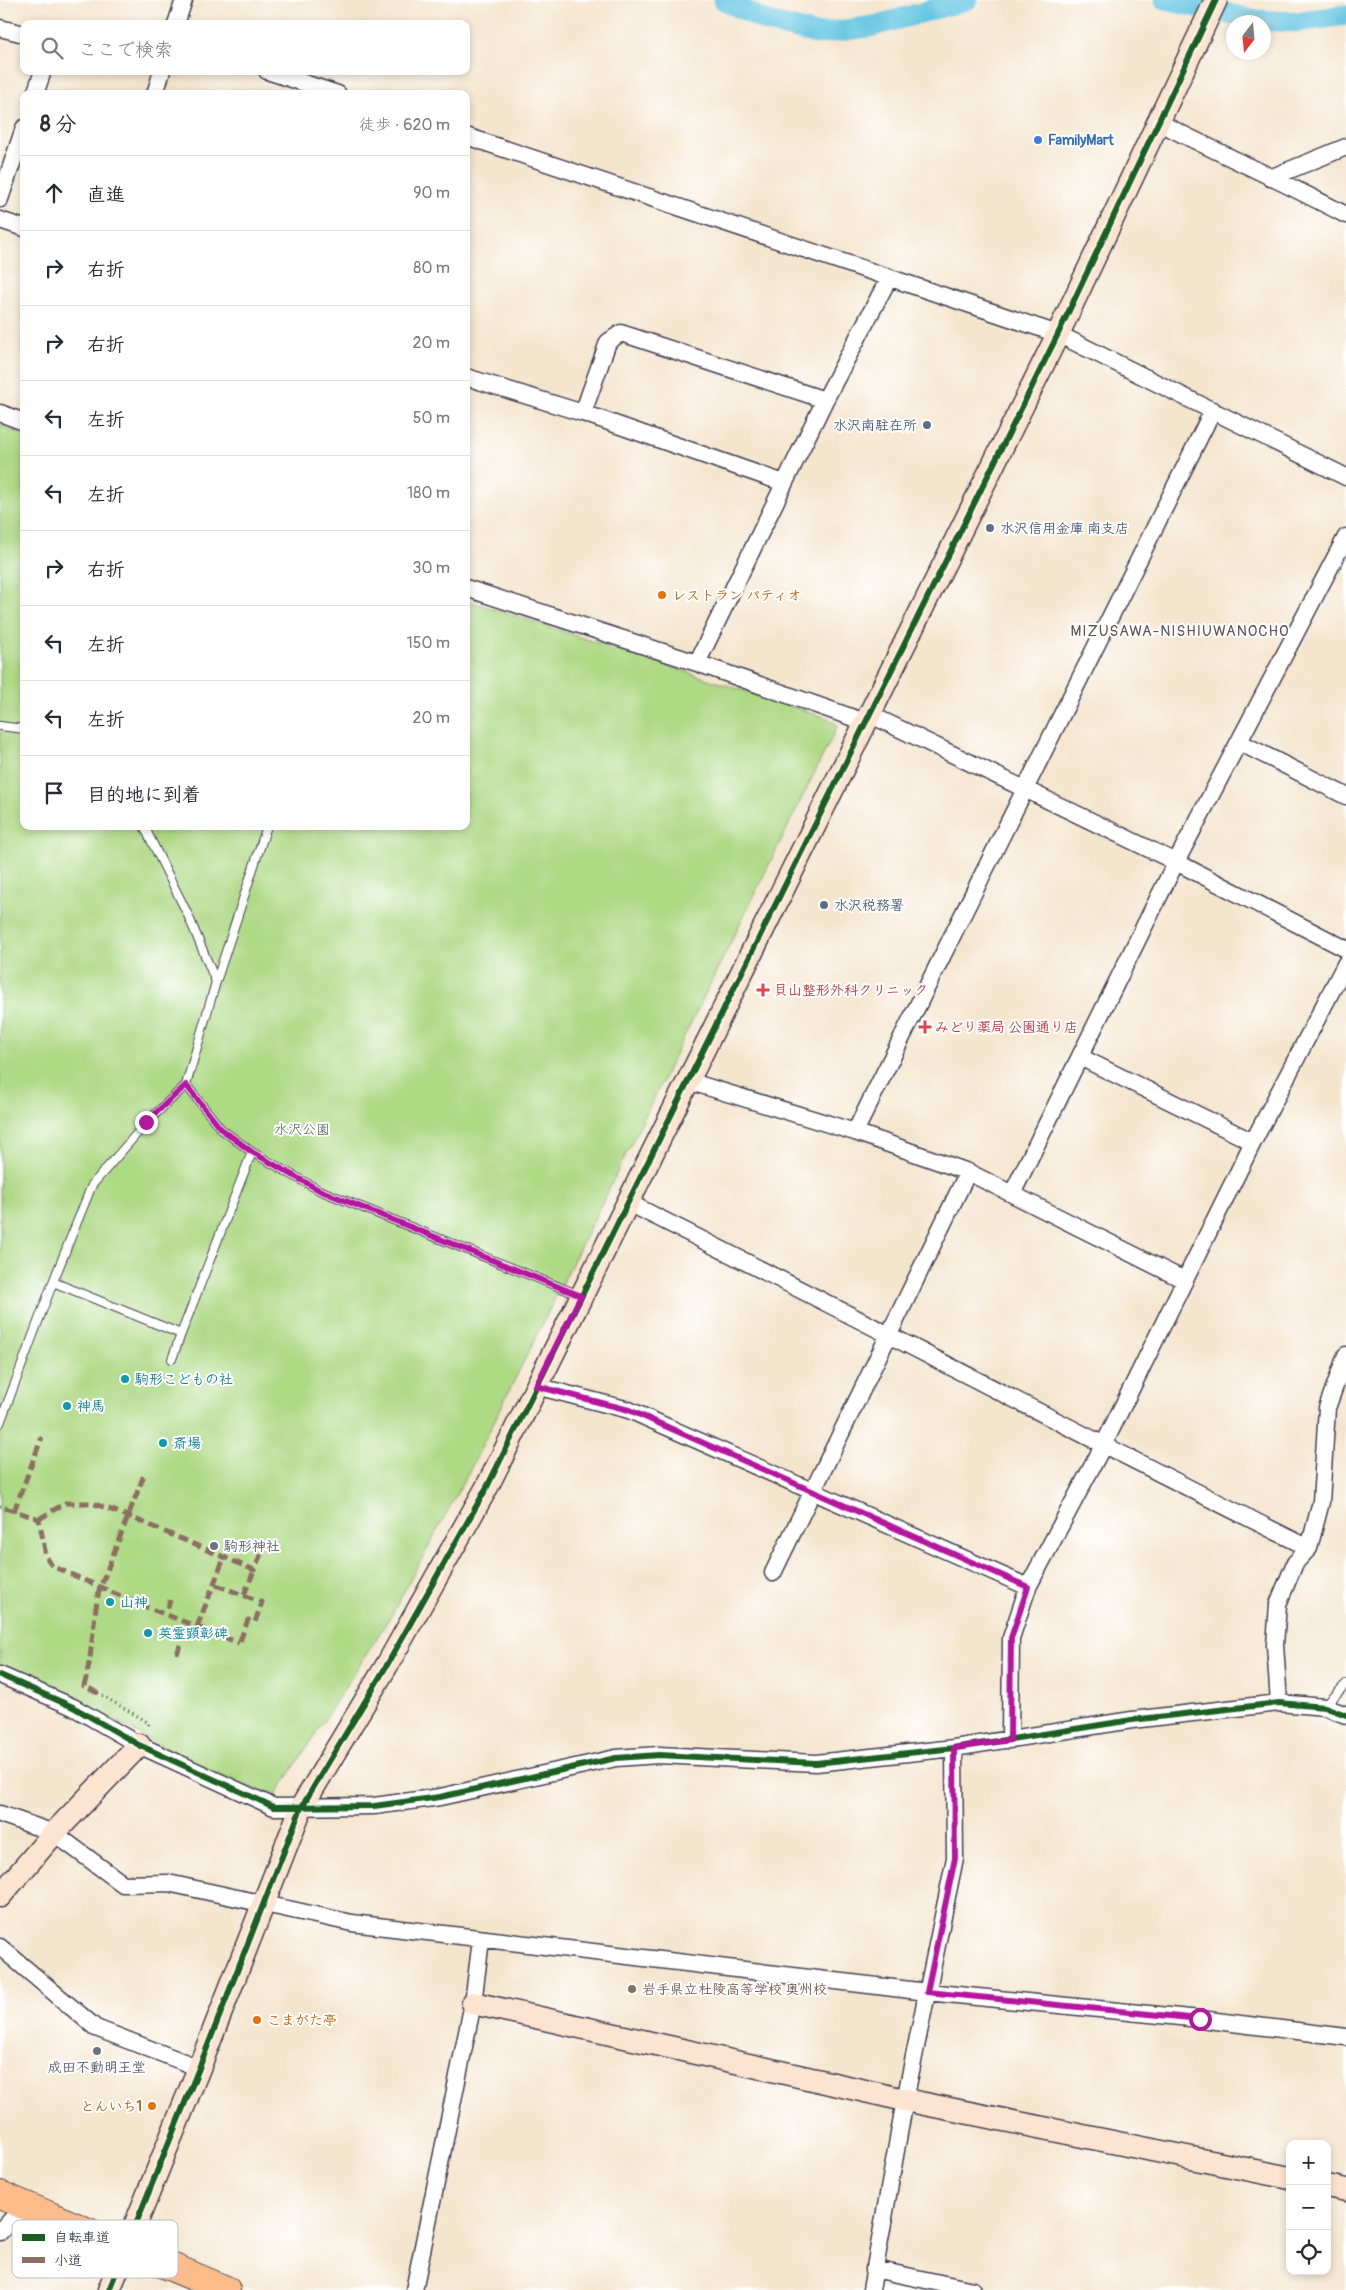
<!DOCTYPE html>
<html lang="ja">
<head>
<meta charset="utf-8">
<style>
  :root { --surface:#fff; --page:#f7f7f7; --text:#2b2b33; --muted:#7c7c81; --line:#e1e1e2 }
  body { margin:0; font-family:Pangolin,"Klee One",sans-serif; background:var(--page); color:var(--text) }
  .controls { position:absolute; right:15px; bottom:15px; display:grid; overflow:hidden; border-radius:10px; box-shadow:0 2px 8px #0003 }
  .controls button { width:45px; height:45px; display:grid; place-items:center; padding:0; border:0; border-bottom:1px solid var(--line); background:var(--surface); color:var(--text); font:25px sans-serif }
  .compass { position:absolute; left:1226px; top:15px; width:45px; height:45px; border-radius:50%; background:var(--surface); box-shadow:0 2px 8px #0003; rotate:196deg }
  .stop { position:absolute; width:15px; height:15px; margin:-11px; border:4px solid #b5179e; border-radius:50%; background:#fff }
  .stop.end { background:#b5179e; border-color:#fff; box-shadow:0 1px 5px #0008 }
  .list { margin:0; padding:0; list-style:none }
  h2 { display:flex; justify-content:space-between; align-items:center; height:65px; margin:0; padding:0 20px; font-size:21px }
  h2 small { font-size:16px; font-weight:400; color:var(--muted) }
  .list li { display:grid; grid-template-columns:32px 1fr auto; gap:15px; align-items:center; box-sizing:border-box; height:75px; padding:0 20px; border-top:1px solid var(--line) }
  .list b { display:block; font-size:19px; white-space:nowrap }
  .list em { font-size:16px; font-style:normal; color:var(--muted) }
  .icon { flex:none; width:28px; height:28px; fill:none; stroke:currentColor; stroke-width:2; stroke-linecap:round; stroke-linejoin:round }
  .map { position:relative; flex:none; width:1346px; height:2290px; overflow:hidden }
  .search { position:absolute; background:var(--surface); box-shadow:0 2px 8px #0003; left:20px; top:20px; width:450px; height:55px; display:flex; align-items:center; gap:12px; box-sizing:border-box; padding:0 18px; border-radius:10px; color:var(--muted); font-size:19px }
  .panel { position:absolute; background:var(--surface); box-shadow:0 2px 8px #0003; left:20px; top:90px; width:450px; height:740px; border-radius:10px }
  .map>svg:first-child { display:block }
</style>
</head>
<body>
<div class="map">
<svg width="1346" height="2290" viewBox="0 0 1346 2290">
  <rect width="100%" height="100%" fill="#fff"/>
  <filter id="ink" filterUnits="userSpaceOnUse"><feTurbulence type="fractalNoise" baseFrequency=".02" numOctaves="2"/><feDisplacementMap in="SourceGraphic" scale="10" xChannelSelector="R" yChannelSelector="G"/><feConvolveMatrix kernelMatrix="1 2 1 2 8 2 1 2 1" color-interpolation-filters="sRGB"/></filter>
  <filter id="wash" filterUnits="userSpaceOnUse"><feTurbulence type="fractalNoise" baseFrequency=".0096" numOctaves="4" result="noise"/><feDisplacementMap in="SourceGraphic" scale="20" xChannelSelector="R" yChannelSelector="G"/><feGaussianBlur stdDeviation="1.12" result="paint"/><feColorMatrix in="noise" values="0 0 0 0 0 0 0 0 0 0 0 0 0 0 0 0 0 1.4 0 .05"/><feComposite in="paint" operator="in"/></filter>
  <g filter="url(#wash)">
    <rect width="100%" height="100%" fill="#f4e5cd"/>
    <!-- green -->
    <path fill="#aed985" stroke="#687e60" d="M0,425L24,435V826H466V600L827,718L838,725L474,1462L392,1614L276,1795C225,1783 163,1747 117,1722C78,1702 39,1684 0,1666Z"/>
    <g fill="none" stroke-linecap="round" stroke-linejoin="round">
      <!-- canal -->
      <path stroke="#64c5e2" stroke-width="21" d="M724,0L768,22L817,34L874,26L967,0
        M1165,0L1256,20L1296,22L1346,15"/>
    </g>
  </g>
  <g filter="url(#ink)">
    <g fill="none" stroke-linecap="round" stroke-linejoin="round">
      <!-- lane casing -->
      <g stroke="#423f51" stroke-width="10">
        <path id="lane" d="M0,726L24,729
          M144,826L188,915L216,982
          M267,826L216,982L186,1085L221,1129L252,1152L319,1190L579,1295
          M53,1282L92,1185L147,1122L186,1085
          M172,1359L181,1334
          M0,1423L53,1282L181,1334L252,1152
          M1325,1706L1346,1684"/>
      </g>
      <!-- street casing -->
      <g stroke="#423f51" stroke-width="19">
        <path id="street" d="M176,24L184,0
          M0,28L24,34
          M267,71L338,94
          M35,94L43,71
          M155,94L162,71
          M1158,122C1221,154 1284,182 1346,215
          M466,136L1058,334L1346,477
          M1270,178L1346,147
          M0,199L24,128
          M0,220L24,228
          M466,377L583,413L784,483
          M0,413L24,422
          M583,413L608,342L621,333L825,400
          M466,588L697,663L865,722
          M697,663L825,400L889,278
          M869,714L1176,862L1346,949
          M1239,742L1346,796
          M1080,1057L1253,1142
          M688,1081L855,1132L968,1172L1184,1280
          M855,1132L1213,410
          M1012,1194L1176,862L1346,537
          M627,1202C855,1316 1080,1435 1309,1548
          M536,1386L629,1410L1028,1587
          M773,1573L968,1172
          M0,1675L73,1707L139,1745L274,1807L374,1806L440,1797L616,1758L659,1755L816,1763L954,1748L1132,1720L1279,1703L1325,1707L1346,1715
          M1279,1703L1275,1645L1278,1604L1295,1563L1309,1548L1321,1502L1327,1408L1346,1355
          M1010,1740L1011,1638L1028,1587L1103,1446L1253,1142L1346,963
          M0,1814L54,1833L123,1884L168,1883L352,1923L927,1992L1200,2019L1346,2037
          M0,1947L96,2028L199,2068
          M0,2232L25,2205
          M874,2269L973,2290
          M414,2290L473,2003L481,1940
          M871,2290L905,2100L955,1858L954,1748"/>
      </g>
      <!-- secondary casing -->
      <g stroke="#423f51" stroke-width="25">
        <path id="secondary" d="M0,1896L54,1833L139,1745
          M473,2003L905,2100L1290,2178
          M1327,2186L1346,2190
          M109,2290L199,2068L301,1808L387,1665L487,1487L1058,334L1216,0"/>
      </g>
      <!-- highway casing -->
      <g stroke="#423f51" stroke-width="30">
        <path id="highway" d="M0,2195L226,2290"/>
      </g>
      <!-- path -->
      <path stroke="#423f51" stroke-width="3" stroke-dasharray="1 4" stroke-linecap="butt" d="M0,1506L5,1508
        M98,1693L149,1723L148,1727"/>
      <!-- lane -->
      <use href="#lane" stroke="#fff" stroke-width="8"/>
      <!-- street -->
      <use href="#street" stroke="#fff" stroke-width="16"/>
      <!-- secondary -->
      <use href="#secondary" stroke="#fde4d0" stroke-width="22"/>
      <!-- highway -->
      <use href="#highway" stroke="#f9bc8a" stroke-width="28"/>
      <!-- quiet -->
      <path stroke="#8d6e63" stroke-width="5" stroke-dasharray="10 5" stroke-linecap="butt" d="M5,1508L39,1519L46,1556L52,1566L141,1605L239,1643
        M14,1511L42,1437
        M39,1519L65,1503H92L128,1516L254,1570L265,1545
        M216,1585L262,1602L255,1622L248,1620L240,1641
        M244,1595L253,1573
        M168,1608L170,1600
        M197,1627L224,1558
        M177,1654L188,1623
        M98,1693L84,1686C93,1655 92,1623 99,1591L144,1475"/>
      <!-- cycleway casing -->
      <g stroke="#fff" stroke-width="9">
        <path id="cycleway" d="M0,1675L73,1707L139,1745L274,1807L374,1806L440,1797L616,1758L659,1755L816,1763L954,1748L1132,1720L1279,1703L1325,1707L1346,1715
          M109,2290L199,2068L301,1808L387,1665L487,1487L1058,334L1216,0"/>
      </g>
      <!-- cycleway -->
      <use href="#cycleway" stroke="#1b5e20" stroke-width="6"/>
    </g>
  </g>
  <g fill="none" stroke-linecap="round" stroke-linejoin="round" filter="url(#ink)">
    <!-- route -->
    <path stroke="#b5179e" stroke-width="6" d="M146,1122L186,1085L221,1129L252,1152L319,1190L581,1296L536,1386L629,1410L1028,1587L1011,1638L1010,1740L954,1748L955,1858L927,1992L1200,2019"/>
  </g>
  <!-- markers -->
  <circle fill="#3f7fe0" stroke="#fff" stroke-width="2" cx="1038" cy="140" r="5"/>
  <g fill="#5c6f8a" stroke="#fff" stroke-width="2">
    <circle cx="927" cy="425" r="5"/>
    <circle cx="990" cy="528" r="5"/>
    <circle cx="824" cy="905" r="5"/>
  </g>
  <g fill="#e8710a" stroke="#fff" stroke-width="2">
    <circle cx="662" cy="595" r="5"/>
    <circle cx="257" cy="2020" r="5"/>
    <circle cx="152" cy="2106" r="5"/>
  </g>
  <g fill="#e0444e" stroke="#fff" stroke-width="2">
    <path d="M760.5 982.5h5v5h5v5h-5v5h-5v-5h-5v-5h5z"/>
    <path d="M922.5 1019.5h5v5h5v5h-5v5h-5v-5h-5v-5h5z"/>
  </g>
  <g fill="#0f9aa8" stroke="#fff" stroke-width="2">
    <circle cx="125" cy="1379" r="5"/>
    <circle cx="67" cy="1406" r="5"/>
    <circle cx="163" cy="1443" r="5"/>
    <circle cx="110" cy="1602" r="5"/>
    <circle cx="148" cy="1633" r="5"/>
  </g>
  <g fill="#6b7280" stroke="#fff" stroke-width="2">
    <circle cx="214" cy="1546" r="5"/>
    <circle cx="97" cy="2051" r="5"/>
  </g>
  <circle fill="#8d6e63" stroke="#fff" stroke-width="2" cx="632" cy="1989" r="5"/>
  <g text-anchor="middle" stroke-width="4" stroke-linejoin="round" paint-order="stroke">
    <!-- shop labels -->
    <g font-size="14" font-weight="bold" fill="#366cbe" stroke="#fff" text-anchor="start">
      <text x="1048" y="145">FamilyMart</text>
    </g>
    <!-- service labels -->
    <g font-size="14" font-weight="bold" fill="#4e5e75" stroke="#fff" text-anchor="start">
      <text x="917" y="430" text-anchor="end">水沢南駐在所</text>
      <text x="1000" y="533">水沢信用金庫 南支店</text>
      <text x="834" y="910">水沢税務署</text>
    </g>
    <!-- food labels -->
    <g font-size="14" font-weight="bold" fill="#c56008" stroke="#fff" text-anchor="start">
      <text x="672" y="600">レストラン パティオ</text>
      <text x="267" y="2025">こまがた亭</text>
      <text x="142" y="2111" text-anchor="end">とんいち1</text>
    </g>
    <!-- health labels -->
    <g font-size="14" font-weight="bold" fill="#be3a42" stroke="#fff" text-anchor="start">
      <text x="774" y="995">貝山整形外科クリニック</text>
      <text x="935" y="1032">みどり薬局 公園通り店</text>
    </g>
    <!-- park labels -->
    <g font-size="14" fill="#4c5951" stroke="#fff">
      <text x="302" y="1134">水沢公園</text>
    </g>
    <!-- culture labels -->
    <g font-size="14" font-weight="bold" fill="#0d838f" stroke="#fff" text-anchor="start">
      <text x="135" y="1384">駒形こどもの社</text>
      <text x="77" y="1411">神馬</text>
      <text x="173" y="1448">斎場</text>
      <text x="120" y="1607">山神</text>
      <text x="158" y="1638">英霊顕彰碑</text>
    </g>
    <!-- worship labels -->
    <g font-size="14" font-weight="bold" fill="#5b616d" stroke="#fff" text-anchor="start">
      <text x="224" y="1551">駒形神社</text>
      <text x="97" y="2072" text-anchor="middle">成田不動明王堂</text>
    </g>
    <!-- education labels -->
    <g font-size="14" font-weight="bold" fill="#785e54" stroke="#fff" text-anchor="start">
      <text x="642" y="1994">岩手県立杜陵高等学校 奥州校</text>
    </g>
    <!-- neighbourhood labels -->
    <g font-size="15" letter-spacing="1" fill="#625355" stroke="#fff">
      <text x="1180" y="636">MIZUSAWA-NISHIUWANOCHO</text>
    </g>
  </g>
  <!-- legend -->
  <rect x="12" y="2220" width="166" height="58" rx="8" fill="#fff" stroke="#bdbdc4" stroke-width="1"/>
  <rect x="22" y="2234" width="23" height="7" fill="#1b5e20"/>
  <rect x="22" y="2257" width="23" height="6" fill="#8d6e63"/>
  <g font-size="14" fill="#22223b">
    <text x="54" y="2242">自転車道</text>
    <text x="54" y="2265">小道</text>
  </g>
</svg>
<div class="controls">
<button>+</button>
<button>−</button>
<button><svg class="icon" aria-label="locate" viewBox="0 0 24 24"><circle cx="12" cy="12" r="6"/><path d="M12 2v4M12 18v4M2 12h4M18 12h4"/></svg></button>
</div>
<svg class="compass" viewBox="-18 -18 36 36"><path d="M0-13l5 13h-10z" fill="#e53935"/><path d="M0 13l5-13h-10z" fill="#7c7c81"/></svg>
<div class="stop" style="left:1200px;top:2019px"></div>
<div class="stop end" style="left:146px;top:1122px"></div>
<div class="search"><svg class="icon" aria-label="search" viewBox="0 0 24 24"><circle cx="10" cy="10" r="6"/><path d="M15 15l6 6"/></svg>ここで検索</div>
<section class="panel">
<h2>8 分<small>徒歩 · 620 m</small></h2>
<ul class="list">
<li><svg class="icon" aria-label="ahead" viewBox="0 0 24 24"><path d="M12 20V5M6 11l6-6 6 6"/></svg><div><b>直進</b></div><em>90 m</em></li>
<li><svg class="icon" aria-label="right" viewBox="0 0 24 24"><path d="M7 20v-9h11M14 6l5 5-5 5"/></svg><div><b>右折</b></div><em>80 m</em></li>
<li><svg class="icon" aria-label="right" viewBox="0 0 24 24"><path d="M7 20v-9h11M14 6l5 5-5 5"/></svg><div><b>右折</b></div><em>20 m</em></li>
<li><svg class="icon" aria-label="left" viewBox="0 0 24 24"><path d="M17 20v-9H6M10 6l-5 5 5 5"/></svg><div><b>左折</b></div><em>50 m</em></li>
<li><svg class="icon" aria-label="left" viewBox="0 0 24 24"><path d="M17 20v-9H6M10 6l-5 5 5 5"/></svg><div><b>左折</b></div><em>180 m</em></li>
<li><svg class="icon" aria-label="right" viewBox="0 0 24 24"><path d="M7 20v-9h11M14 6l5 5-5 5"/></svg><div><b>右折</b></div><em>30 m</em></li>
<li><svg class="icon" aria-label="left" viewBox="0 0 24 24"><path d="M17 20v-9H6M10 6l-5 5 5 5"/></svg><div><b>左折</b></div><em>150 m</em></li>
<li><svg class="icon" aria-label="left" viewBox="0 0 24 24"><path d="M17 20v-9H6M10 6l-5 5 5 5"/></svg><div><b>左折</b></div><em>20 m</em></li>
<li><svg class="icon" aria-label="arrive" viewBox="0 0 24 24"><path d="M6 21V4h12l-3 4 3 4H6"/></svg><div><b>目的地に到着</b></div></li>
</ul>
</section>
</div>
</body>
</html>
